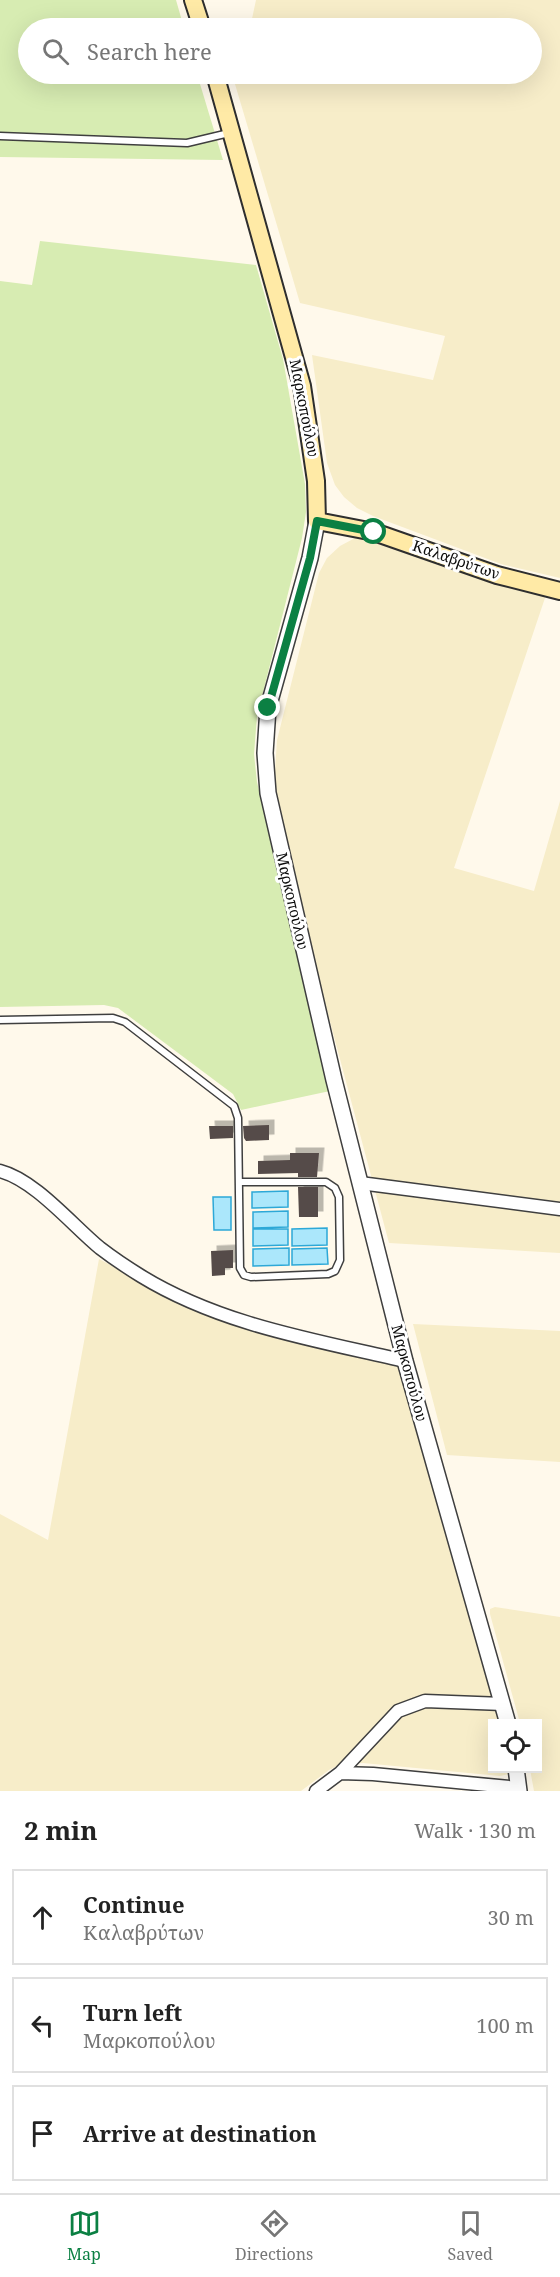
<!DOCTYPE html>
<html lang="en">
<head>
<meta charset="utf-8">
<style>
  :root { --surface:#fff; --page:#f6f6f6; --text:#222; --muted:#767676; --line:#e0e0e0; --accent:#0b8043 }
  body { margin:0; font-family:"Noto Serif",serif; background:var(--page); color:var(--text) }
  .controls { position:absolute; right:18px; bottom:18px; display:grid; overflow:hidden; border-radius:0px; box-shadow:0 6px 24px #0002 }
  .controls button { width:54px; height:54px; display:grid; place-items:center; padding:0; border:0; border-bottom:2px solid var(--line); background:var(--surface); color:var(--text); font:30px sans-serif }
  .stop { position:absolute; width:18px; height:18px; margin:-14px; border:4px solid #0b8043; border-radius:50%; background:#fff }
  .stop.end { background:#0b8043; border-color:#fff; box-shadow:0 2px 6px #0008 }
  .list { margin:0; padding:0; list-style:none }
  h2 { display:flex; justify-content:space-between; align-items:center; height:78px; margin:0; padding:0 24px; font-size:26px }
  h2 small { font-size:20px; font-weight:400; color:var(--muted) }
  .list li { display:grid; grid-template-columns:39px 1fr auto; gap:18px; align-items:center; box-sizing:border-box; height:96px; margin:0 12px 12px; padding:0 12px; border:2px solid var(--line); border-radius:0px }
  .list b { display:block; font-size:22px; white-space:nowrap }
  .list p { margin:0; font-size:20px; white-space:nowrap; color:var(--muted) }
  .list em { font-size:20px; font-style:normal; color:var(--muted) }
  .icon { flex:none; width:33px; height:33px; fill:none; stroke:currentColor; stroke-width:2; stroke-linecap:round; stroke-linejoin:round }
  .map { position:relative; flex:none; width:560px; height:1791px; overflow:hidden }
  .search { position:absolute; background:var(--surface); box-shadow:0 6px 24px #0002; left:18px; right:18px; top:18px; height:66px; display:flex; align-items:center; gap:15px; box-sizing:border-box; padding:0 21px; border-radius:33px; color:var(--muted); font-size:22px }
  .sheet { height:402px; background:var(--surface) }
  nav { display:flex; justify-content:space-around; align-items:center; box-sizing:border-box; height:84px; border-top:2px solid var(--line); background:var(--surface); font-size:16px; color:var(--muted) }
  nav a { display:grid; justify-items:center; gap:3px }
  nav .on { color:var(--accent) }
  .map>svg:first-child { display:block }
</style>
</head>
<body>
<div class="map">
<svg width="560" height="1791" viewBox="0 0 560 1791">
  <defs>
    <filter id="shadow"><feDropShadow dx="5.5" dy="-5.5" stdDeviation="0" flood-color="#0004"/></filter>
  </defs>
  <rect width="100%" height="100%" fill="#fff9eb"/>
  <!-- farmland -->
  <path fill="#f7edc9" d="M256,0H560V578L501,564L373,516L357,508L344,497L335,485L327,463L312,355L433,380L445,336L300,303L232,74H532V28H250Z
    M355,538L376,540L463,573L546,595L454,868L534,891L560,801V1253L389,1243L316,969L277,804L275,771L277,740L319,573L327,558L340,546Z
    M99,1259L204,1313L390,1361L403,1371L503,1723L492,1724V1768L510,1769L509,1774L500,1776L363,1763H343L329,1770L301,1791H0V1514L48,1540Z
    M413,1324L560,1331V1462L447,1455Z
    M495,1607L560,1617V1791H534L530,1769L538,1768V1724L520,1723L490,1614V1609Z"/>
  <!-- green -->
  <path fill="#d7ecb2" d="M0,0H176L184,28H28V74H197L223,160L0,157Z
    M40,241L256,265L283,359L305,484L306,512L302,538L257,716L254,754L257,782L330,1091L241,1110L233,1094L118,1008L104,1005L0,1007V281L32,285Z"/>
  <!-- water -->
  <path fill="#abe7fb" stroke="#2da8d7" stroke-width="1.5" d="M288,1191V1207L252,1208V1192Z
    M213,1197H231V1230H214Z
    M288,1211V1227L253,1228V1212Z
    M327,1228V1245L292,1246V1229Z
    M253,1229H288V1245L253,1246Z
    M289,1248V1265L253,1266V1249Z
    M327,1248L328,1264L292,1265V1249Z"/>
  <!-- building -->
  <path fill="#554b48" filter="url(#shadow)" d="M269,1125V1140L246,1141L244,1138L243,1126Z
    M209,1126H233V1138L210,1139Z
    M290,1153H319L317,1177H298V1173L258,1174V1161L290,1160Z
    M298,1187H318V1217H299Z
    M233,1250V1268H225V1275L212,1276L211,1251Z"/>
  <g fill="none" stroke-linecap="round" stroke-linejoin="round">
    <!-- service casing -->
    <g stroke="#3f3f3f" stroke-width="9">
      <path id="service" d="M0,136L187,143L229,133
        M0,1020L113,1018L125,1022L234,1106L238,1118L240,1268L244,1275L251,1277L328,1274L335,1271L340,1260L339,1197L335,1188L326,1182H240"/>
    </g>
    <!-- minor casing -->
    <g stroke="#3f3f3f" stroke-width="15">
      <path id="minor" d="M0,1171C35,1180 72,1225 100,1248C113,1258 128,1268 141,1276C221,1325 315,1340 405,1361
        M360,1183L560,1209
        M503,1704L425,1701L398,1711L340,1773L373,1774L519,1788
        M316,1791L340,1773"/>
    </g>
    <!-- tertiary casing -->
    <g stroke="#3f3f3f" stroke-width="18">
      <path id="tertiary" d="M317,521L310,558L268,708L265,753L268,793L334,1080L405,1361L508,1724
        M516,1768L519,1791"/>
    </g>
    <!-- secondary casing -->
    <g stroke="#2e2e2e" stroke-width="20">
      <path id="secondary" d="M193,0L202,28
        M215,74L302,386L316,481L317,521L374,532L497,575L560,591"/>
    </g>
    <!-- service -->
    <use href="#service" stroke="#fff" stroke-width="6"/>
    <!-- minor -->
    <use href="#minor" stroke="#fff" stroke-width="12"/>
    <!-- tertiary -->
    <use href="#tertiary" stroke="#fff" stroke-width="15"/>
    <!-- secondary -->
    <use href="#secondary" stroke="#ffeaa6" stroke-width="16"/>
  </g>
  <g fill="none" stroke-linecap="round" stroke-linejoin="round">
    <!-- route -->
    <path stroke="#0b8043" stroke-width="8" d="M268,708L310,558L317,521L374,532"/>
  </g>
  <g text-anchor="middle" stroke-width="6" stroke-linejoin="round" paint-order="stroke">
    <!-- street labels -->
    <g font-size="15" fill="#0c0c0c" stroke="#fff">
      <text transform="translate(304 408) rotate(79)" y="5">Μαρκοπούλου</text>
      <text transform="translate(456 560) rotate(19)" y="5">Καλαβρύτων</text>
      <text transform="translate(292 901) rotate(77)" y="5">Μαρκοπούλου</text>
      <text transform="translate(409 1373) rotate(75)" y="5">Μαρκοπούλου</text>
    </g>
  </g>
</svg>
<div class="controls">
<button><svg class="icon" aria-label="locate" viewBox="0 0 24 24"><circle cx="12" cy="12" r="6"/><path d="M12 2v4M12 18v4M2 12h4M18 12h4"/></svg></button>
</div>
<div class="stop" style="left:374px;top:532px"></div>
<div class="stop end" style="left:268px;top:708px"></div>
<div class="search"><svg class="icon" aria-label="search" viewBox="0 0 24 24"><circle cx="10" cy="10" r="6"/><path d="M15 15l6 6"/></svg>Search here</div>
</div>
<section class="sheet">
<h2>2 min<small>Walk · 130 m</small></h2>
<ul class="list">
<li><svg class="icon" aria-label="ahead" viewBox="0 0 24 24"><path d="M12 20V5M6 11l6-6 6 6"/></svg><div><b>Continue</b><p>Καλαβρύτων</p></div><em>30 m</em></li>
<li><svg class="icon" aria-label="left" viewBox="0 0 24 24"><path d="M17 20v-9H6M10 6l-5 5 5 5"/></svg><div><b>Turn left</b><p>Μαρκοπούλου</p></div><em>100 m</em></li>
<li><svg class="icon" aria-label="arrive" viewBox="0 0 24 24"><path d="M6 21V4h12l-3 4 3 4H6"/></svg><div><b>Arrive at destination</b></div></li>
</ul>
</section>
<nav>
<a class="on"><svg class="icon" aria-label="map" viewBox="0 0 24 24"><path d="M3 6l6-2 6 2 6-2v14l-6 2-6-2-6 2zM9 4v14M15 6v14"/></svg>Map</a>
<a><svg class="icon" aria-label="directions" viewBox="0 0 24 24"><path d="M12 3l9 9-9 9-9-9zM9 14v-3h6M13 9l2 2-2 2"/></svg>Directions</a>
<a><svg class="icon" aria-label="saved" viewBox="0 0 24 24"><path d="M7 4h10v16l-5-4-5 4z"/></svg>Saved</a>
</nav>
</body>
</html>
